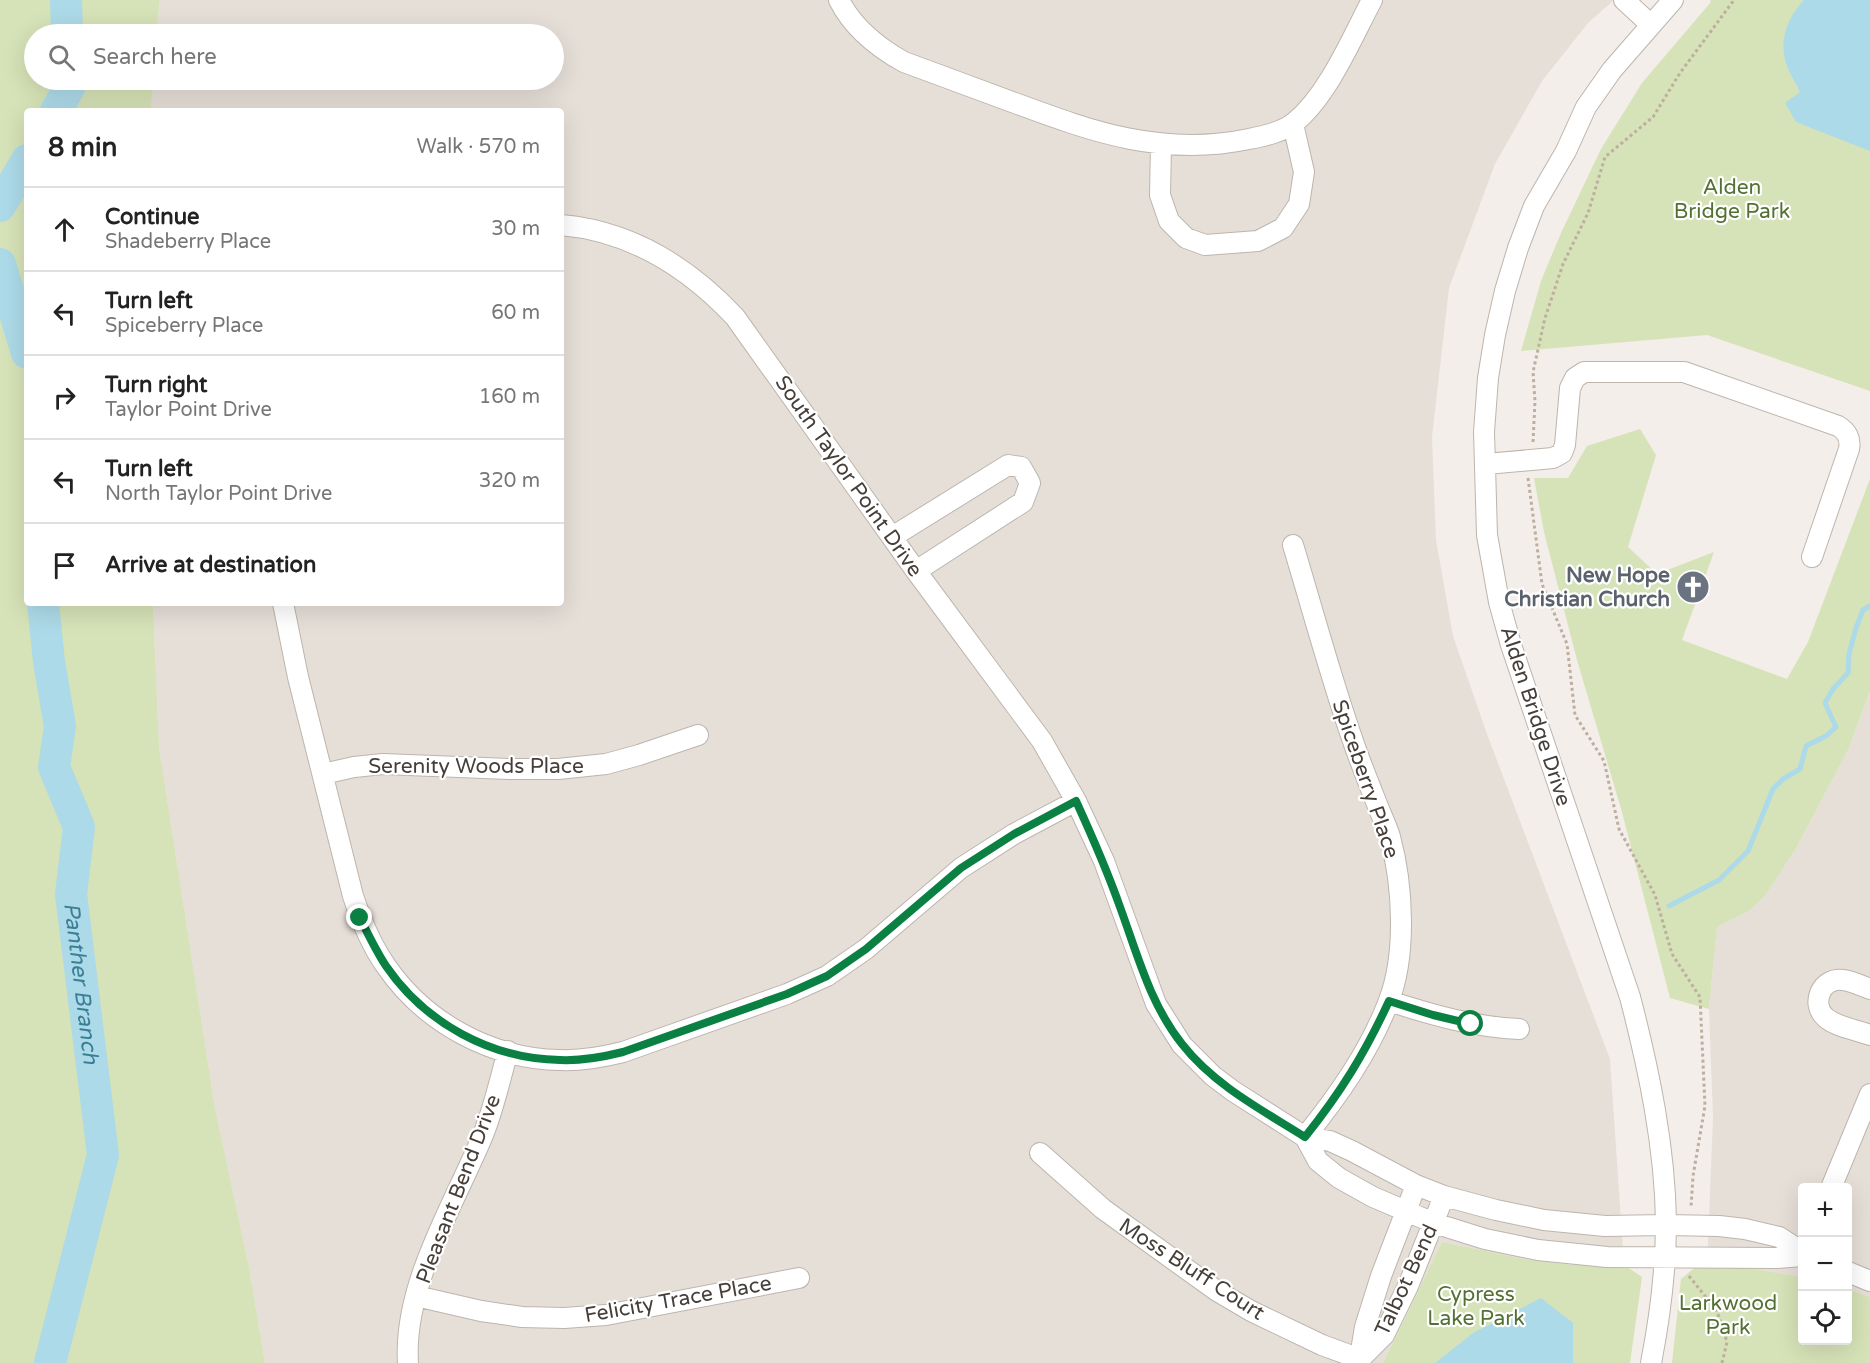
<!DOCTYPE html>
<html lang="en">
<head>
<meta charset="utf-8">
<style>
  :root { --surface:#fff; --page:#f2f2f2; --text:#222; --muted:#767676; --line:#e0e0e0 }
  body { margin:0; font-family:"Varela Round",sans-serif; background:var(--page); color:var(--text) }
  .controls { position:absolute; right:18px; bottom:18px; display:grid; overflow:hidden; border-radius:6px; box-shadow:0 6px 24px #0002 }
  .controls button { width:54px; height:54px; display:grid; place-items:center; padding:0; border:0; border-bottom:2px solid var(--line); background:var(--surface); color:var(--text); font:30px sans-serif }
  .stop { position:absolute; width:18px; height:18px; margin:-14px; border:4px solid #0b8043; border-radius:50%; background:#fff }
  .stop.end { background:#0b8043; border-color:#fff; box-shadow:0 2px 6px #0008 }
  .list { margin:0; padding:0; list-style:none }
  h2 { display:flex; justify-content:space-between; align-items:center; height:78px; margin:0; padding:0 24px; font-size:26px }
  h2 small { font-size:20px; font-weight:400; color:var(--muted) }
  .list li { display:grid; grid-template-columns:39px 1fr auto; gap:18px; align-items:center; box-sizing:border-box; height:84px; padding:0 24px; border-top:2px solid var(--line) }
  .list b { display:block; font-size:22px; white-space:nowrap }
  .list p { margin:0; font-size:20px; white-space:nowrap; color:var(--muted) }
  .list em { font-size:20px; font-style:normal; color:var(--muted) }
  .icon { flex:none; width:33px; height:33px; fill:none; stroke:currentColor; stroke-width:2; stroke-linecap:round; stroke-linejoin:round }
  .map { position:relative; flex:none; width:1870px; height:1363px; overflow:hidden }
  .search { position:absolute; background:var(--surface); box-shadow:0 6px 24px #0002; left:24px; top:24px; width:540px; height:66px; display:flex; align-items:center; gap:15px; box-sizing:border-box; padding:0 21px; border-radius:33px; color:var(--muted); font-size:22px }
  .panel { position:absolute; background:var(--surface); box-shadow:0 6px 24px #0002; left:24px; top:108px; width:540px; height:498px; border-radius:6px }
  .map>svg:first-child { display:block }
</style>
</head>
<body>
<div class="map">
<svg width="1870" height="1363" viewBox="0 0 1870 1363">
  <rect width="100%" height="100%" fill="#f3eee9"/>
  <!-- residential -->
  <path fill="#e6dfd8" d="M160,0H1614L1588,23L1542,81L1495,164L1449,288L1432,437L1436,540L1453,636L1487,734L1610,1059L1624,1265H1572L1524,1259L1442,1242L1383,1363H265L249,1267L215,1108L159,747L153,603H561V111H151L153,80H554V34H156Z
    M1870,691V1297L1848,1289V1188H1802V1277L1750,1268L1710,1266L1708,1243L1713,1117L1709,1009L1717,927L1749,911L1765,896L1795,850L1848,750Z"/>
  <!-- green -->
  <path fill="#d6e2b7" d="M0,0H160L156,34H34V80H153L151,111H27V603H153L159,747L215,1108L249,1267L265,1363H0Z
    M1710,0H1870V391L1707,335L1521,351L1541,281L1561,233L1601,149L1642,83L1711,2Z
    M1640,429L1656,455L1628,547L1657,574L1714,552L1682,640L1787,679L1808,642L1870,479V691L1848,750L1795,850L1765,896L1749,911L1717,927L1709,1009L1670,998L1622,812L1577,660L1544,532L1534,478H1568L1587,446Z
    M1442,1242L1524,1259L1572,1265H1624L1642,1277L1630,1363H1383Z
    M1698,1265L1750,1268L1802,1277V1340H1848V1289L1870,1297V1363H1672L1681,1279Z"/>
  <!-- water -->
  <path fill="#addae8" d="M1804,0H1870V151L1796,122L1785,103L1800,92C1796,83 1790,75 1787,66C1778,41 1787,18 1804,0Z
    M1541,1298L1573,1323V1363H1435L1473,1333Z"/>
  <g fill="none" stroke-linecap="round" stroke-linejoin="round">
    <!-- stream -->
    <path stroke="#addae8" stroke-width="5" d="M1669,906L1719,880L1748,851L1773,789L1783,779L1800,769L1806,746L1826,736L1836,727L1825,703L1833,689L1848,673L1849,654L1856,628L1863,610L1870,606"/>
    <!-- river -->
    <g stroke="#addae8" stroke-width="32">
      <path d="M66,0L67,34"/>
      <path d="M56,111L69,88V80"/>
      <path d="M0,206L27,160"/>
      <path d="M0,264L27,353"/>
      <path id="s1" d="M43,603L49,662L60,726L54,767L79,827L71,894L103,1155L50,1363"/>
    </g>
    <!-- minor casing -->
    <g stroke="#bdb5ad" stroke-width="22">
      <path id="minor" d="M839,0C853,28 877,47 904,62C941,76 978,89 1015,103C1093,132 1163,157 1249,139C1264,136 1283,132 1295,122C1328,95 1352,38 1372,0
        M1624,0L1650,24
        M1161,145L1160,195L1169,221L1186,238L1205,245L1258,241L1283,228L1299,204L1304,172L1293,124
        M561,225C631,231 688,267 735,317L916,571L1042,741L1076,801L1104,861L1156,1004L1182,1045L1213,1076L1233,1091L1305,1137L1330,1141L1352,1151L1416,1185L1444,1196L1496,1210L1544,1220L1605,1226L1666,1225L1719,1226L1745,1229L1779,1237L1802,1252
        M1486,464L1553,458L1562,453L1565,445L1570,388L1575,378L1584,372H1684L1838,426C1847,431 1851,439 1849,449L1812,557
        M892,537L1008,465L1021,467L1030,483L1023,502L916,571
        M1293,545C1313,611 1331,679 1354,744C1361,764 1369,784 1377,804C1381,815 1387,826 1390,837C1403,885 1407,956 1388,1003C1369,1052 1338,1096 1305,1137
        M283,603L298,677L353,896C361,920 371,945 386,966C425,1023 492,1059 560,1060C582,1061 603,1057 623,1052L787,994L827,976L866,949L961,868L1014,834L1076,801
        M323,774L354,767L383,764L509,769H558L606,764L639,755L698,735
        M1870,989C1862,986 1852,981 1843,980C1821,977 1810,1004 1826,1018C1837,1027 1857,1030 1870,1035
        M1389,1001C1432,1015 1474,1027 1519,1029
        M1305,1137L1318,1161L1339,1178L1373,1197L1434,1223L1485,1239L1538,1250L1607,1257L1777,1258L1802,1256
        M1040,1153L1103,1209L1217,1291L1251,1311L1322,1345L1360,1359
        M1831,1188L1870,1094
        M1848,1272L1870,1281
        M416,1296L481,1311L522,1317L564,1318L606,1315L799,1278
        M1360,1359L1384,1335L1408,1286L1444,1196
        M408,1363C403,1285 454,1205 483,1135C494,1108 500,1079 508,1051
        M1359,1363L1365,1327L1381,1276L1416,1185
        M1651,1363C1660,1317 1666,1269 1666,1222C1665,1147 1649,1070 1630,997L1511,645L1499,602L1487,535L1484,432L1488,378L1495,335L1505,291L1518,248L1534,206L1566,151L1586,107L1612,70L1673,0"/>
    </g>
    <!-- path -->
    <path stroke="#bdaea0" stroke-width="3" stroke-dasharray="3 3" stroke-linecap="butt" d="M1533,442L1535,401L1533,372L1545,318L1563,264L1588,213L1605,157L1653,117L1680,73L1734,0
      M1528,478L1542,584L1567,644L1575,715L1604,761L1619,829L1655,895L1672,954L1700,997L1705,1106L1693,1176L1691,1207
      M1689,1276L1717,1311L1727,1342L1722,1363"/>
    <!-- minor -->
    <use href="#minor" stroke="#fff" stroke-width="20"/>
  </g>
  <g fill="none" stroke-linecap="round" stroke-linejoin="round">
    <!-- route -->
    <path stroke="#0b8043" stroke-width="8" d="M360,918C368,934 376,951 386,966C425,1023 491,1059 560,1060C582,1061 603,1057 623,1052L787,994L827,976L866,949L961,868L1014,834L1076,801C1092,836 1107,870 1120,907C1137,953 1150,1004 1182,1044C1214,1085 1262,1110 1305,1137C1341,1092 1365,1053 1389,1001L1433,1015L1471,1024"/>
  </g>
  <!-- icons -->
  <defs>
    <g id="church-disc" transform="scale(1.725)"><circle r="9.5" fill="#6b7280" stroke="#fff"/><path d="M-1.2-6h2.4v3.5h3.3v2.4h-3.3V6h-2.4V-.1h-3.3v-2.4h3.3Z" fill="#fff"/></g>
  </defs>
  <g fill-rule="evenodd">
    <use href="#church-disc" x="1693" y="587"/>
  </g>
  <g text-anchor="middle" stroke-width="4.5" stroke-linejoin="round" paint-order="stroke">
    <!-- park labels -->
    <g font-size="21" fill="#547133" stroke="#fff">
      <text x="1732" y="194">Alden<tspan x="1732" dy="24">Bridge Park</tspan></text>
      <text x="1476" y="1301">Cypress<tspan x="1476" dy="24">Lake Park</tspan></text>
      <text x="1728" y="1310">Larkwood<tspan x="1728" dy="24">Park</tspan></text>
    </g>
    <!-- street labels -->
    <g font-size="21" fill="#463e39" stroke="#fff">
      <text transform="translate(849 476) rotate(55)" y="7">South Taylor Point Drive</text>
      <text transform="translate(1536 716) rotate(72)" y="7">Alden Bridge Drive</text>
      <text x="476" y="773">Serenity Woods Place</text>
      <text transform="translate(1366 779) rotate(71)" y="7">Spiceberry Place</text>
      <text transform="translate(458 1189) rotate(-69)" y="7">Pleasant Bend Drive</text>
      <text transform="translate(1192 1269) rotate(33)" y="7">Moss Bluff Court</text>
      <text transform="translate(1406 1280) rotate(-65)" y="7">Talbot Bend</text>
      <text transform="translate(678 1299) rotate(-10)" y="7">Felicity Trace Place</text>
    </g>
    <!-- worship labels -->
    <g font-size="21" font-weight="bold" fill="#5b616d" stroke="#fff" text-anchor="end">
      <text x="1670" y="582">New Hope<tspan x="1670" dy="24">Christian Church</tspan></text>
    </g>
    <!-- water labels -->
    <g font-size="22" font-style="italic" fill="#3a7f96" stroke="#fff">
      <text dy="8" stroke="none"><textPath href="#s1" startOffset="388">Panther Branch</textPath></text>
    </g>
  </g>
</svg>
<div class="controls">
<button>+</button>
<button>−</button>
<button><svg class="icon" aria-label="locate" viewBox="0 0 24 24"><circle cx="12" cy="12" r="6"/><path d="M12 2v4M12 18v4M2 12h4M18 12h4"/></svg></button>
</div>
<div class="stop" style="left:1471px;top:1024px"></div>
<div class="stop end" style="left:360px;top:918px"></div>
<div class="search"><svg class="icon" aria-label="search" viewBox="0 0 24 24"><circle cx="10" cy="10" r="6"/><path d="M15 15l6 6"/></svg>Search here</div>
<section class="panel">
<h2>8 min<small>Walk · 570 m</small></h2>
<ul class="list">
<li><svg class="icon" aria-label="ahead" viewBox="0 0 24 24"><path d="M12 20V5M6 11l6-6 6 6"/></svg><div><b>Continue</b><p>Shadeberry Place</p></div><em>30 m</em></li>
<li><svg class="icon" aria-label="left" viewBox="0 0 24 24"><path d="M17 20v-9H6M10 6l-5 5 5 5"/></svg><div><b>Turn left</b><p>Spiceberry Place</p></div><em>60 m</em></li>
<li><svg class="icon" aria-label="right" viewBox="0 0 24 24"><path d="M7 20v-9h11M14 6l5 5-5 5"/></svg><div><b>Turn right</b><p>Taylor Point Drive</p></div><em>160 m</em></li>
<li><svg class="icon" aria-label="left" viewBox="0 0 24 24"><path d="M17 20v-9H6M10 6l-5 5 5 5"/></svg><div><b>Turn left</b><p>North Taylor Point Drive</p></div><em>320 m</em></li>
<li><svg class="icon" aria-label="arrive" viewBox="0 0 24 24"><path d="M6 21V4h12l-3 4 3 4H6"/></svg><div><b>Arrive at destination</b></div></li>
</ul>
</section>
</div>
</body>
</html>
